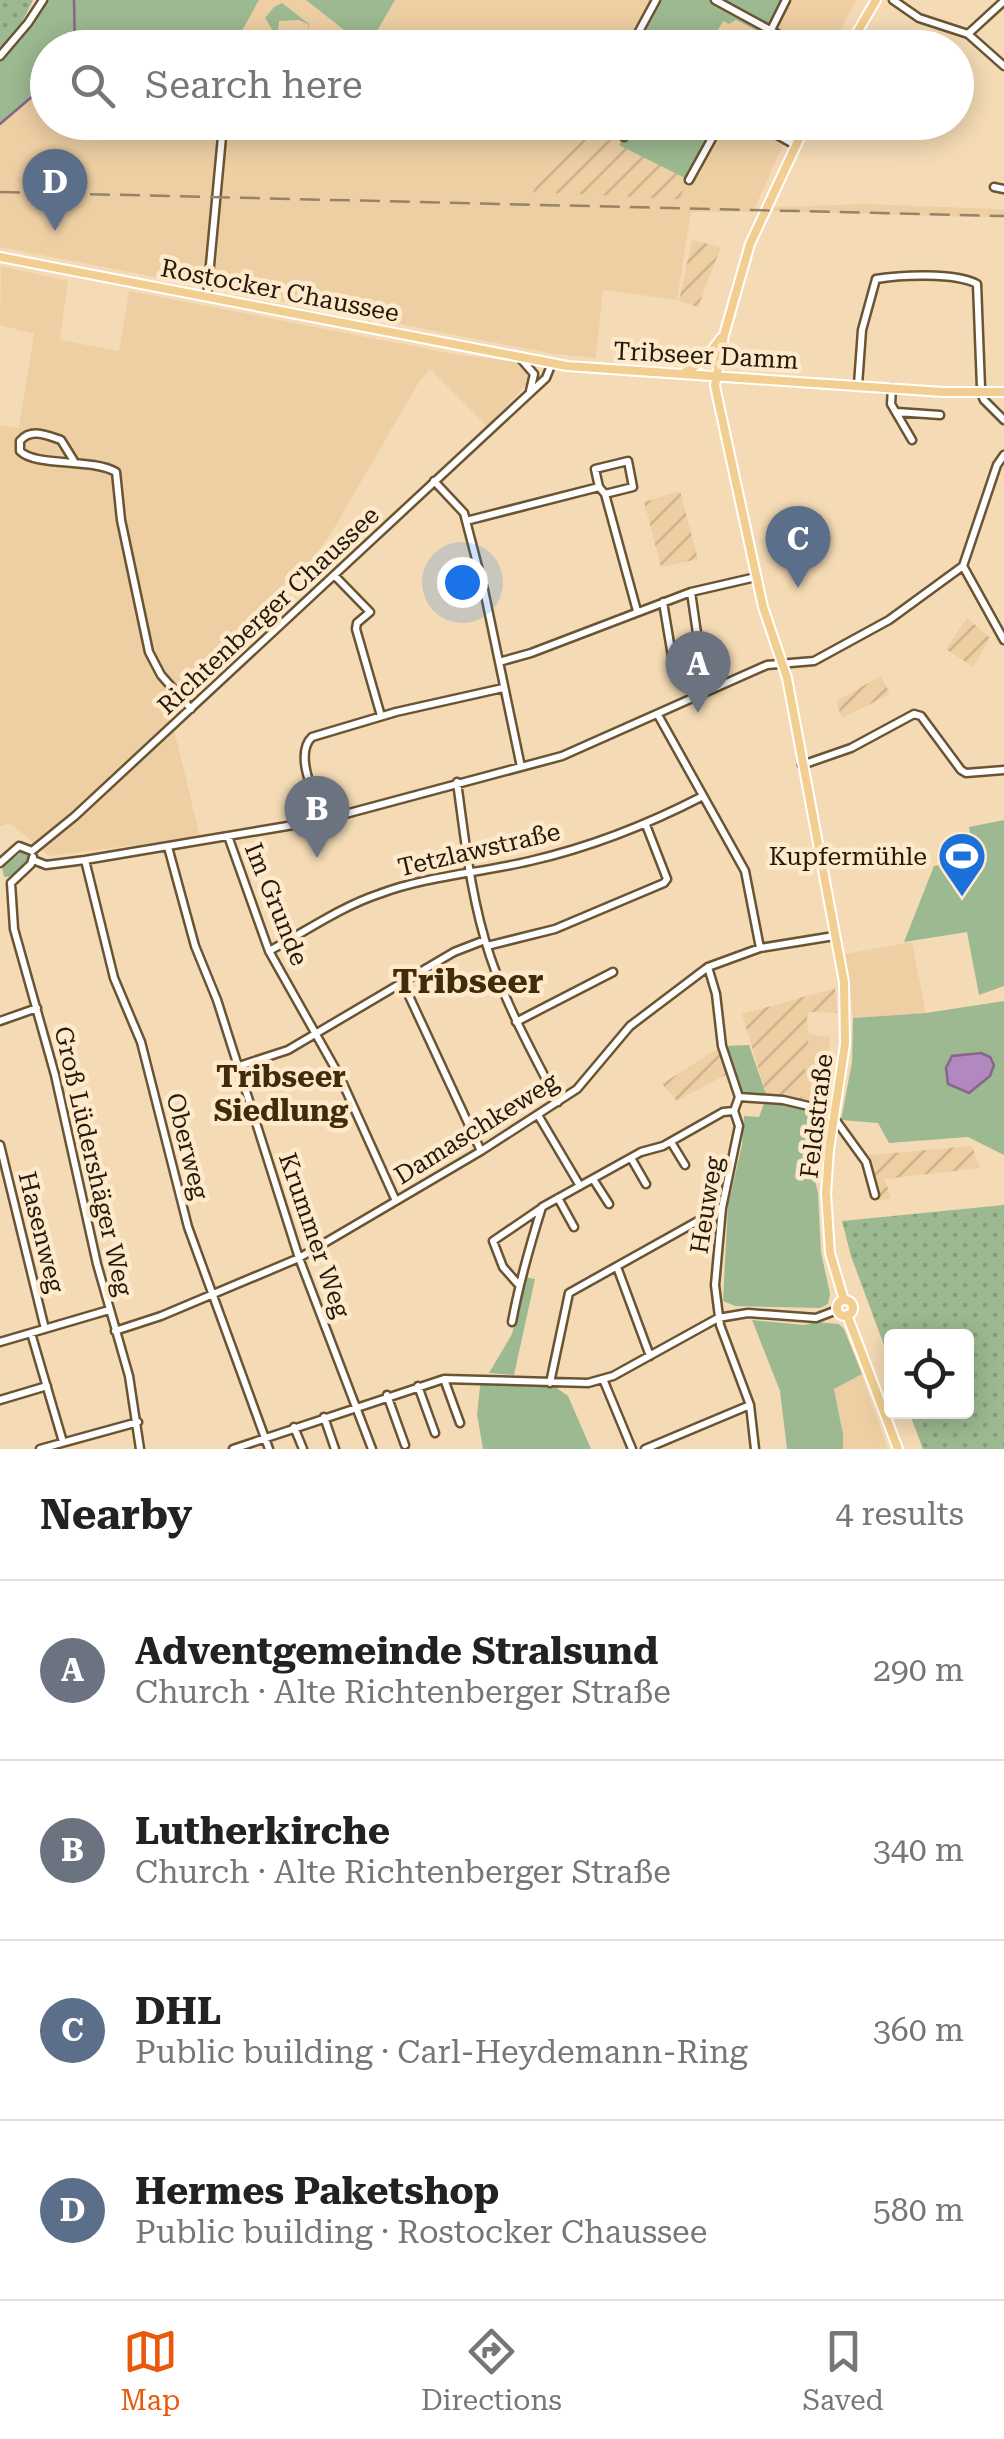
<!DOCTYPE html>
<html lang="en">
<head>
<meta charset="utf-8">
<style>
  :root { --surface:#fff; --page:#f6f6f6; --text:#222; --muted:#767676; --line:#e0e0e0; --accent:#ea580c }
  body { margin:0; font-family:"Roboto Serif",serif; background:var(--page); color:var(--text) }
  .controls { position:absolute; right:30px; bottom:30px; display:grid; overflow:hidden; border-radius:10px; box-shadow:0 5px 25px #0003 }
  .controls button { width:90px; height:90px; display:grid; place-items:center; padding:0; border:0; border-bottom:2px solid var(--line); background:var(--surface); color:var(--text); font:50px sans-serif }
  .you { position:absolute; left:462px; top:582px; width:35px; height:35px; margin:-25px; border:8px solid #fff; border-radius:50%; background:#1a73e8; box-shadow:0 0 0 15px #1a73e833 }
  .badge { display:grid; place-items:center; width:65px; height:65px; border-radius:50%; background:var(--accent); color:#fff; font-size:32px; font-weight:700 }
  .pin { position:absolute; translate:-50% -82px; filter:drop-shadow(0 2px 5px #0008) }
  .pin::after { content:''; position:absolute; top:52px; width:35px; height:30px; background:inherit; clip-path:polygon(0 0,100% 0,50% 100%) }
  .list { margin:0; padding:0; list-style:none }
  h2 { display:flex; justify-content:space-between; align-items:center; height:130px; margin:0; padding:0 40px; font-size:42px }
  h2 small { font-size:32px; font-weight:400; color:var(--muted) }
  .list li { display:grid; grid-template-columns:65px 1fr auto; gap:30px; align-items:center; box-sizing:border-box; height:180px; padding:0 40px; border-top:2px solid var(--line) }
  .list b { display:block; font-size:38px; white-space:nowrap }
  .list p { margin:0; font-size:32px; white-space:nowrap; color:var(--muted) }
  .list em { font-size:32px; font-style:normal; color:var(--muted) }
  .icon { flex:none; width:55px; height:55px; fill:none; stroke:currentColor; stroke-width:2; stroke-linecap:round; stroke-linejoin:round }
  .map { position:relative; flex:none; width:1004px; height:1449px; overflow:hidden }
  .search { position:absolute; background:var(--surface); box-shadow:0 5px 25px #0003; left:30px; right:30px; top:30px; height:110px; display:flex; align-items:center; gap:25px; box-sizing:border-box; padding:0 35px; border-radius:55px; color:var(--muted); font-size:38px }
  .sheet { height:850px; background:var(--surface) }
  nav { display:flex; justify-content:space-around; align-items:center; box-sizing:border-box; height:140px; border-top:2px solid var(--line); background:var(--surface); font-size:28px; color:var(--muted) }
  nav a { display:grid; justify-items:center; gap:5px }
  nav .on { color:var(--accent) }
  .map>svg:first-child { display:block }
</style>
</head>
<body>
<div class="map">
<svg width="1004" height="1449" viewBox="0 0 1004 1449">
  <defs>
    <pattern id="industrial-furrows" width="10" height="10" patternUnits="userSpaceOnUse" patternTransform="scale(2.5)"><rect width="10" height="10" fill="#eecfa4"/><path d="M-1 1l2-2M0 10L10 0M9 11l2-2" fill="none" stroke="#ccb18c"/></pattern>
    <pattern id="garden-dots" width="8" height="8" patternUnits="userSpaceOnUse" patternTransform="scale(2.5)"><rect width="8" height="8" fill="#9cb991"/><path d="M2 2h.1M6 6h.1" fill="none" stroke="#869e7c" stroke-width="1.8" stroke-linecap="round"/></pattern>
  </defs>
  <rect width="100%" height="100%" fill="#f5dbb5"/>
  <!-- built -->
  <path fill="#eecfa4" d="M259,0H306L367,47L233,48Z
    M395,0H856L832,47H368Z
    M75,30L191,47H75Z
    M47,83L48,122L793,123L753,212H691L677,300L603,290L596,358L554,354L0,247V125Z
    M865,204L997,209L1004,210V218L773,211L775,207Z
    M1,266L68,281L60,340L119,351L129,291L454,354L517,362L525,368L530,381L487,426L430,369L419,382L333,530L292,590L246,636L173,725L200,837L49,856L10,823L0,826V425L19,428L34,334L0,325Z
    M912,942L926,1013L853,1018L845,954Z
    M809,1034L830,1037L828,1108L802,1101Z
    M862,1374L869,1396L888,1449H843V1434L834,1389Z"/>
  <!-- industrial -->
  <path fill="url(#industrial-furrows)" d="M571,123H577L689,180L679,199L533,192Z
    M692,240L721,247L698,307L679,301Z
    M680,491L698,559L661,567L644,502Z
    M967,618L990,638L973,667L946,649Z
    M881,676L890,694L842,718L836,701Z
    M835,988L837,1013L809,1012L807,1018L809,1034L802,1101L767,1097L742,1014Z
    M717,1049L729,1073L677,1101L662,1084Z
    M972,1146L980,1168L885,1179L891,1199L879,1200L870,1155Z"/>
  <!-- green -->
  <path fill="#9cb991" d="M43,0H259L233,47H191L75,30V47L48,48L47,83L0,124V56Z
    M306,0H395L367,48Z
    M659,0H709L793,46L779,47L777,41L736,20L729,24L723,21L708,47L637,48Z
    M715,0H786L771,30Z
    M282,3L309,24V30L308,24L299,20L279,21L278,32L273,31L265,18L274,7Z
    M632,123H721L689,180L619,145Z
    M1004,820V986L979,995L967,932L904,942L934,866L974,859L969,827Z
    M23,851L28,855V861L13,876L4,877L2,867Z
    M1004,1001V1155L968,1137L889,1143L878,1123L841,1120L852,1062L853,1018L926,1013Z
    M749,1045L767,1097L740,1093L725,1046Z
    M765,1101L821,1111C822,1136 825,1122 813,1141L812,1167L818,1193L821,1252L830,1294L828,1304L820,1308L735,1306L723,1301L728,1205L742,1145L744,1116L759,1117Z
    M525,1277L535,1279L514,1375L489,1373L512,1334Z
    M752,1320L804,1325L816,1322L839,1324L844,1329L862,1374L834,1389L843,1434V1449H787L780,1391Z
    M481,1378L550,1383L568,1396L591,1449H483L477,1414Z"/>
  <!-- garden -->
  <path fill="url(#garden-dots)" d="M0,0H33L20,26L0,49Z
    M1004,1205V1449H923L909,1412H966V1336H892L891,1364L851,1256L842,1221Z"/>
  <!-- water -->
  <path fill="#b188bf" stroke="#876789" stroke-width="2.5" d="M981,1053L990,1057L994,1065L990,1076L969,1093L948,1084L946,1068L952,1056Z"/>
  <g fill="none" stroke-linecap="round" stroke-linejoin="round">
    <!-- stream -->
    <path stroke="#876789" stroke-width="2.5" d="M74,0L75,48
      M0,124L48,83"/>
    <!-- minor casing -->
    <g stroke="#6a5432" stroke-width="11">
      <path id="minor" d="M715,0L803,48
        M893,0L919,18L968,34L1004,66
        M771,30L786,0
        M968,34L1004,1
        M630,48L656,0
        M0,56L28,23L43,0
        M754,122L795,145
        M624,137L632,122
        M689,180L721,122
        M994,187L1004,189
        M207,297L223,126
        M521,359L534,374L530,391
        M858,385L862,330L876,279C900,275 955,272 977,284L981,388
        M892,388L891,404L912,440
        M981,393L984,400L1004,420
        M897,412L940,415
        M74,461L61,440C46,435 31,428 20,441V451C35,467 92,458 116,472L121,520L149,652L161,675L191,709
        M434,481L464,513L484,590L521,767
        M599,487L595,469L628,461L633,487L605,494
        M466,521L599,487L605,494L637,611
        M963,566L1004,640
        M334,575L370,612L357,623L356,629L381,716
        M663,602L674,668L701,661L691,592
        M499,662L531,653L691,592L756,577
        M658,715L745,871L760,948
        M802,765L851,748L914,714L921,716L961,770L966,773L1004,770
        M457,782C465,840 471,900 490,956C507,1007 533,1054 558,1102
        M323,820C316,798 293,755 312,737L396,712L503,688
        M228,836L269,951L340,1077L396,1201
        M168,847L195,946L217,1000L299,1258L372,1449
        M32,851L75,816L546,378L552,363
        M33,860L46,865L85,860L323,820L562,756L767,665L814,661L889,620L963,566L997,465L1004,455
        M85,860L114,978L141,1042L188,1227L269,1449
        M0,863L19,846L32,851
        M11,883L14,929L55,1075L97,1264L129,1376L140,1449
        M11,883L31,864L33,857
        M487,946L555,929L664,883L667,879L646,825
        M269,951C305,932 340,907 379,894C427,876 479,873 530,861C591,847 647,825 703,796
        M708,967L716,994L722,1046L739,1097L734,1111L739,1126L722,1208L715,1285L720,1325L750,1405L755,1449
        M403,983L481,1151
        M0,1021L37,1008
        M516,1022L613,972
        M239,1066L288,1050L454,952L485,940
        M739,1097L783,1100L834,1112
        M538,1115L580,1186
        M833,1121L837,1122L866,1162L875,1195
        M671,1142L685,1165
        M0,1145L45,1329
        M631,1158L646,1184
        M593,1179L609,1204
        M558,1198L574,1227
        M617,1267L650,1356
        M518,1284L503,1267L493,1241L540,1209
        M512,1322C519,1284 530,1245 542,1207L641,1152L663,1146L723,1112L734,1111
        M115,1331L161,1316L299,1258L481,1151L577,1089L630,1026L708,967L760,948L834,936
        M31,1333L63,1442
        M0,1342L109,1310
        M444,1379L460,1423
        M603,1379L632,1449
        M550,1383L569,1293L721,1208
        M418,1386L435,1433
        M387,1395L405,1445
        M0,1400L47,1386
        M324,1417L335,1449
        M294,1427L303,1449
        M40,1449L138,1422
        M233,1449L444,1379L588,1383L613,1376L718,1318L748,1313L816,1318L837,1310
        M645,1449L750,1405"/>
    </g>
    <!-- major casing -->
    <g stroke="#fff" stroke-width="12">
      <path id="major" d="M848,48L876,0
        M807,122L750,244L724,335L715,386L763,607L787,678L844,982L845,1044L829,1150L826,1193L830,1253L844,1300
        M0,257L567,366L943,392H1004
        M685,372L704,361L721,338
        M837 1308a8 8 0 1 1 16 0a8 8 0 1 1-16 0Z
        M847,1315L898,1449"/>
    </g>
    <!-- minor -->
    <use href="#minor" stroke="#fff" stroke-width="6"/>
    <!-- major -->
    <use href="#major" stroke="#f2ce90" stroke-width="8"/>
    <!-- rail -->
    <path stroke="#968368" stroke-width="2.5" stroke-dasharray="20 10" stroke-linecap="butt" d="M0,192L1004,216"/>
  </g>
  <!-- icons -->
  <defs>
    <g id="stadium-pin" transform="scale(2.5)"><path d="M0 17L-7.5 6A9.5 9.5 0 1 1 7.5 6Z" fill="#1c70da" stroke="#fee9cb"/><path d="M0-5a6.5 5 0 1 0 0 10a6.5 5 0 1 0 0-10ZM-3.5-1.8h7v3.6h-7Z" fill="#fff"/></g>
  </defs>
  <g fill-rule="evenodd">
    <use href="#stadium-pin" x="962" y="856"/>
  </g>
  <g text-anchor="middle" stroke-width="9" stroke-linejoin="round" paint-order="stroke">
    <!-- street labels -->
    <g font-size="25" fill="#241a0c" stroke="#fee9cb">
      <text transform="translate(280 290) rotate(11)" y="9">Rostocker Chaussee</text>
      <text transform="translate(706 355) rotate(3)" y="9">Tribseer Damm</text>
      <text transform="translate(268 610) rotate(-43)" y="9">Richtenberger Chaussee</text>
      <text transform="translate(479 849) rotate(-13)" y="9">Tetzlawstraße</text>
      <text transform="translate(277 904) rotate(68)" y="9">Im Grunde</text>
      <text transform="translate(816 1116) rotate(-83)" y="9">Feldstraße</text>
      <text transform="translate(476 1128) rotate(-32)" y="9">Damaschkeweg</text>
      <text transform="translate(188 1146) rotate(76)" y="9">Oberweg</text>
      <text transform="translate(94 1161) rotate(77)" y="9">Groß Lüdershäger Weg</text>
      <text transform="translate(706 1205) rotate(-81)" y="9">Heuweg</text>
      <text transform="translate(42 1232) rotate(76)" y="9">Hasenweg</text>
      <text transform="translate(315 1235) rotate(71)" y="9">Krummer Weg</text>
    </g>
    <!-- poi labels -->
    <g font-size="25" fill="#241a0c" stroke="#fee9cb" text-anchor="end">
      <text x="927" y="865">Kupfermühle</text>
    </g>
    <!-- quarter labels -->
    <g font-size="30" font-weight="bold" fill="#412c09" stroke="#fee9cb">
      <text x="281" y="1087">Tribseer<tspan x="281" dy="34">Siedlung</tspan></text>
    </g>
    <!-- district labels -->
    <g font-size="35" font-weight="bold" fill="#412c09" stroke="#fee9cb">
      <text x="468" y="993">Tribseer</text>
    </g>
  </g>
</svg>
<div class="controls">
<button><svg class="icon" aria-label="locate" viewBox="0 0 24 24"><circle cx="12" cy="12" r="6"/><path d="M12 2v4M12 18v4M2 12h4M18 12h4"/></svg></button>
</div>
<div class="you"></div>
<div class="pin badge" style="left:698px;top:713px;background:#6b7280">A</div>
<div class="pin badge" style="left:317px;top:858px;background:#6b7280">B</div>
<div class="pin badge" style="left:798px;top:588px;background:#5c6f8a">C</div>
<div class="pin badge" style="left:55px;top:231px;background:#5c6f8a">D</div>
<div class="search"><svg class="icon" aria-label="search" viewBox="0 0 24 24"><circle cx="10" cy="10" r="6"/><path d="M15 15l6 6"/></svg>Search here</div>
</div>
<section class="sheet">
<h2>Nearby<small>4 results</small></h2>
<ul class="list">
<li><span class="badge" style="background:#6b7280">A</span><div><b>Adventgemeinde Stralsund</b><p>Church · Alte Richtenberger Straße</p></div><em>290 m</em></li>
<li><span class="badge" style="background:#6b7280">B</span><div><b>Lutherkirche</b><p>Church · Alte Richtenberger Straße</p></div><em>340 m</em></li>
<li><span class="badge" style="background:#5c6f8a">C</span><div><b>DHL</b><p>Public building · Carl-Heydemann-Ring</p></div><em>360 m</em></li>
<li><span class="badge" style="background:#5c6f8a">D</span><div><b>Hermes Paketshop</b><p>Public building · Rostocker Chaussee</p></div><em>580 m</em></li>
</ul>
</section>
<nav>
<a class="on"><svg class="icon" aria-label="map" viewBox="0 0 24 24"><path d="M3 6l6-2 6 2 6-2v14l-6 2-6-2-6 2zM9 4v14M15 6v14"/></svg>Map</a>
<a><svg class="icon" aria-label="directions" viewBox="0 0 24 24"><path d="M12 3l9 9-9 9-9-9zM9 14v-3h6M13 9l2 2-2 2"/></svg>Directions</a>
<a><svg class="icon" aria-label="saved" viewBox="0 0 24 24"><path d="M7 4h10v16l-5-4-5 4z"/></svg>Saved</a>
</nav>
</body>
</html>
